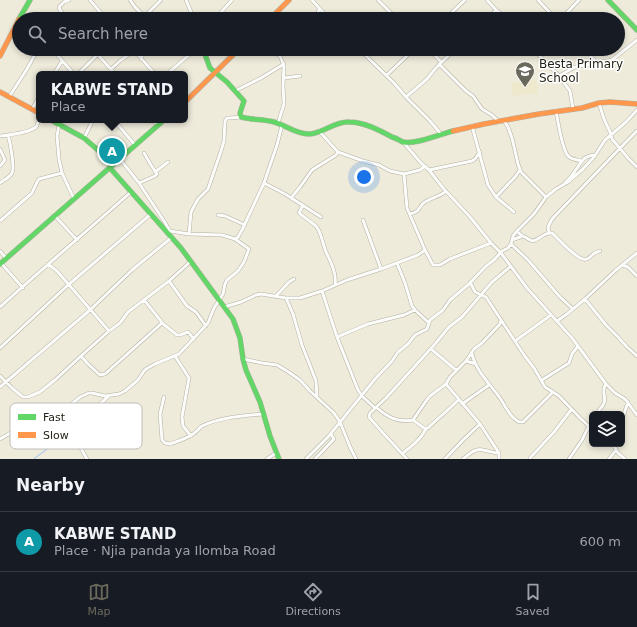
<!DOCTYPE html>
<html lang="en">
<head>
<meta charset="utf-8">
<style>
  :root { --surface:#171b24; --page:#20242c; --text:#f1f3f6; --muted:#9ea1a6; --line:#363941; --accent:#6b695c }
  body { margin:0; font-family:"DejaVu Sans",sans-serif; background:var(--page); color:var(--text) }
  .controls { position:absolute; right:12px; bottom:12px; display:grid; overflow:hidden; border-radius:6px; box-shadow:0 2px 6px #0003 }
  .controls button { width:36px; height:36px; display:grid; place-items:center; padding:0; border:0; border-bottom:1px solid var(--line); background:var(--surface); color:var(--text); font:20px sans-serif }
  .you { position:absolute; left:364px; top:177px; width:14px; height:14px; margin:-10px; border:3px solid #fff; border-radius:50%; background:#1a73e8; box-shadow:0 0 0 6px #1a73e833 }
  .badge { display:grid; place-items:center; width:26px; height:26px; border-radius:50%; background:var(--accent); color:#fff; font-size:13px; font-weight:700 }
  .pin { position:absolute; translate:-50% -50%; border:2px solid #fff; box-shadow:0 1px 4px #0006 }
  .popup { position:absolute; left:36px; top:71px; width:152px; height:52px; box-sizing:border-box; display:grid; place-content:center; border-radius:6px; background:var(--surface); filter:drop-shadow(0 1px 3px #0005); font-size:13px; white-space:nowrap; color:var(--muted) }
  .popup b { font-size:15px; color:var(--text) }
  .popup::after { content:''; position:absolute; left:50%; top:100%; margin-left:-8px; border:8px solid transparent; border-top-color:var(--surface) }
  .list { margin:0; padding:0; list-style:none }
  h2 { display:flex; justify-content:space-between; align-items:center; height:52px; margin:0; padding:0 16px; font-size:17px }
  h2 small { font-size:13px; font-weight:400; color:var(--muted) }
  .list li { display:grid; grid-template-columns:26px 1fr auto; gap:12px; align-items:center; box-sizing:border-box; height:60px; padding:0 16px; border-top:1px solid var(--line) }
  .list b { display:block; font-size:15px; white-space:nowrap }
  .list p { margin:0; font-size:13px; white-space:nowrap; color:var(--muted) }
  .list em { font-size:13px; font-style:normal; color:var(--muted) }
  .icon { flex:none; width:22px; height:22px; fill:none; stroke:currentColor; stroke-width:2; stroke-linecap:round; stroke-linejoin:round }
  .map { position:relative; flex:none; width:637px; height:459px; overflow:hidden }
  .search { position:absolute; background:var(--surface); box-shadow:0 2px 6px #0003; left:12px; right:12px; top:12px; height:44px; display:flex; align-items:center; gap:10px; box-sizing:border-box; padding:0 14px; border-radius:22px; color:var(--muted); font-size:15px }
  .sheet { height:112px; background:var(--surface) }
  nav { display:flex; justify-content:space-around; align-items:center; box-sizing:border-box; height:56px; border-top:1px solid var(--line); background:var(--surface); font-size:11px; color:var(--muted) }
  nav a { display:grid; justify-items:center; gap:2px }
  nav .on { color:var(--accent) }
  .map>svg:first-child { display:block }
</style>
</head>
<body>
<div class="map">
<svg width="637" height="459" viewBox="0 0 637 459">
  <rect width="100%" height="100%" fill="#eeebdb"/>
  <!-- built -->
  <path fill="#eee9cd" d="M536,80L538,93L513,96L511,83Z"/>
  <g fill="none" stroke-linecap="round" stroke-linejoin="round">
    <!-- stream -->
    <path stroke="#92c1ed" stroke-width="1" d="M34,459L52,445"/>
    <!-- street casing -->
    <g stroke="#b3b0a3" stroke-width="4">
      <path id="street" d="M90,0L106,19
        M130,0L135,7L147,19
        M186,0L194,19
        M312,0L329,19
        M378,0L397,19
        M487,0L497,11
        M538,0L556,19
        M145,16L161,0
        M67,19L60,10L59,7L64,2L69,0
        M186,19L191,14
        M215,19L232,0
        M317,19L319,9
        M445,19L465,0
        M487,19L494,12L497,11L499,12L506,19
        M561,19L579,0
        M52,49L74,74
        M93,49L115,74
        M133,49L155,74
        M266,49L280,56L284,66L283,86L284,104L278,123
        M359,49L394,83L406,97L430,121L441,134
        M429,49L441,62
        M533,49L559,76L570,91L573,109
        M584,49L596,62
        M278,55L283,49
        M141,59L143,54L149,49
        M439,64L466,91L473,96L482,109L492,115L499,122
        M111,69L120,61L134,50
        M54,74L62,61
        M78,74L97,55
        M167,74L196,49
        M387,75L414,49
        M559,76L575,67L612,60L637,40
        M284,78L300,76
        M235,91L261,78L284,64
        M9,97L27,69L38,49
        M406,97L427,79L435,69L455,49
        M599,103L604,119L611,134L612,139L628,158L637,167
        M32,109L39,97
        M556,111C558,121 562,151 569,157C572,159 577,160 581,161
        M63,120L59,125L57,136L59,159L62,173L74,199
        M114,120L135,145
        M153,120L158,126
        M504,121L508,127L512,138L518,164L521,172L546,197
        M472,126L488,185L496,197L514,212
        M319,131L338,152L363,161L379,165L390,171L404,174L420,170L425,166
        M0,136C9,135 29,133 36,127C38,125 38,121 39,118
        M84,138L93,120
        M404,143L421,163L429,170L443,188L470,217L491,243L501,253L527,288L572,338L606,384L615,393L625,399L637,415
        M0,149L5,160L0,166
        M120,159L139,183L164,221L170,231L189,234L222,235L235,239L238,237L242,230L264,183L277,145L282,125
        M429,170L472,161L475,159L480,152
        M155,172L168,162
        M404,174L407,208L425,250L433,265H440L450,259L491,243
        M0,183C4,180 10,177 12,173C15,168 10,142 8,135
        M139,183L155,176L157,174L151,165L144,153
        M264,183L285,194L321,217
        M564,184C568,180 572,176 575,171C582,162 582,156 595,155
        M496,197L515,177L520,170
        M291,198L300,187L312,170L336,155L338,152
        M303,205L299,213L316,226L318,229C322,236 323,245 326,252C331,262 337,274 335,285
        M410,214C422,211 417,207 425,202C432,197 440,197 446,191
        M218,215L225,216L245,225
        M55,216L77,240
        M363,220L381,269
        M0,221L32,193L37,182L39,179L62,173
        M517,231L521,235L532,241C540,240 543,232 552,233C558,238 579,263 587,259C593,256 591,253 600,251
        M549,232L548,227L552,219L626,142L637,131
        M189,234L191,212L198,199L208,189L221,151L224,141L225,121L227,118H230L241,117
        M512,240L523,236
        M511,244L528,260L560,297L573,309
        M0,251L6,258
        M1,263L23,288
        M397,263L405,283L412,306L415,310L429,323
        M48,264L57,271L109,331
        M622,265L628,267L637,276
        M169,281L187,306L196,312L206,326
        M470,282L475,292L486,297L524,355L534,368L545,387L559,396L580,418L592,429
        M322,291L337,337L358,390L362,396L375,408
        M276,296L289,282L294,279
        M286,298L293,314L302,345L316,381L317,397
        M585,299L606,325L618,337L627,347L637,356
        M0,307C43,268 87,231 131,192
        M224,307L241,302L256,295L261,294L286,298H300L322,291L347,280L381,269L418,255L425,250
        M557,321L567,314L585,299L616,270L637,253
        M162,323L177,335H180L188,332L194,339
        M337,337L368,324L404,315L415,310
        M515,341L551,315
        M0,348L67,286L151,214
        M431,349L456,370
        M472,354C476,371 490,384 500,398C505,405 508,414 515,419C518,422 519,422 523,422L553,392
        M81,356L88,364L100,375L105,374L162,323L161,321L144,300
        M175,356L189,378L182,417L183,426L191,436
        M243,359L262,363L277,365L287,371L300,380L310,391L334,413L340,422L350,447L356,459
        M466,361L476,364
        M0,376L12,388L23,397H28L40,392L55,380L81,356L109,331L120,323L128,312L169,281L190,262
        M542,380L569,363L572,354L578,346
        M446,384L480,424L499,453V459
        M0,387L90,310L132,270L171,238
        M164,397L160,414L162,440L165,443L170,444C178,441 186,439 193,434C197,432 199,428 202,426C220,417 244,416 263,414
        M462,404L489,385
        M376,407C387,417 398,423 413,420L426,401L430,396L446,384L450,377L466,361L474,349L482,343L500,324L501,320
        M599,410C611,399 599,393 606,384
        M413,420L424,428H428C438,418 449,410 459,399
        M622,420L628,402
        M0,439L35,419L48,415L61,413L80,397L89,393H92L105,396L119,394L125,391L138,380L144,371L146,369L155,364L179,354L208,323L214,308L223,294L225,284L227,280L238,271L244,262L249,249L235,239
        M612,444L614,446L618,453L625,459
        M403,453C412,446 421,439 426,429
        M530,458L554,432L571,410
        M87,459C82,451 76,439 76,430C85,417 97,406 109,396
        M267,459L276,453
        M306,459L328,437L375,379L392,361L398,352L408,344L415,335L427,329L430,320L443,310L450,300L469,284L486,266L494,260L502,251L508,248L511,244L513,236L517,231L534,214L546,197L556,189L568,182L583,169L594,157L605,140L626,122L637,110
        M315,459L334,439L331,434
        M407,459L383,433L369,417L370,413L386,398L435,344L449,327L462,317L492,282L511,266
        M445,459L464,439L480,424
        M463,459C469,454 475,448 483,450C489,451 493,453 499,453
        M569,459L582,440L589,426
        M609,459L616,450"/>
    </g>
    <!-- fast casing -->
    <g stroke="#b3b0a3" stroke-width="5.5">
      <path id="fast" d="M608,0L637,30
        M19,19L30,0
        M203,49L210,68L227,82L244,101L240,113L241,117C252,120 263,119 274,122C285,125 296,134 308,134C323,134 334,121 349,122C364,122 379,130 392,137C396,138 399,140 403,142C415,145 441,134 453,131
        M51,120L84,138L99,151L113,165
        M110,168L181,248L233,319L240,338L243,359L246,370L260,402L270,436L279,459
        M0,264L164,120"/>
    </g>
    <!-- slow casing -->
    <g stroke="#b3b0a3" stroke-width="5.5">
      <path id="slow" d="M270,19L289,0
        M0,56L19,19
        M0,92L39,113
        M185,102L239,49
        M453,131L484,124L539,114L582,108L599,103L610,102L637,104"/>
    </g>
    <!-- street -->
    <use href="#street" stroke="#fcfcfa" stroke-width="3"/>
    <!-- fast -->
    <use href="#fast" stroke="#63d668" stroke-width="4.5"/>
    <!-- slow -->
    <use href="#slow" stroke="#ff974d" stroke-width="4.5"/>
  </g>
  <!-- icons -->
  <defs>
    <g id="school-pin" transform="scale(1)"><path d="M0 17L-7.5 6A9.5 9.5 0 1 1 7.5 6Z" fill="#6b695c" stroke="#fff"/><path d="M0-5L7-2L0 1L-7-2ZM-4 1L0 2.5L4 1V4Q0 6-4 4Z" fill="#fff"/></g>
  </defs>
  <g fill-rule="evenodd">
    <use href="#school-pin" x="525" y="71"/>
  </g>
  <g text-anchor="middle" stroke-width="3" stroke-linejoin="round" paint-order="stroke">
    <!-- poi labels -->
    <g font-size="12" fill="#252318" stroke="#fff" text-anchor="start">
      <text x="539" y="68">Besta Primary<tspan x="539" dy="14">School</tspan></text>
    </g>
  </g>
  <!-- legend -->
  <rect x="10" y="403" width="132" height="46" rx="6" fill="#fff" stroke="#bebdba" stroke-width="1"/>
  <rect x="18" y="414" width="18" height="6" fill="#63d668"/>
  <rect x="18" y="432" width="18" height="6" fill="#ff974d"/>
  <g font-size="11" fill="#252318">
    <text x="43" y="421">Fast</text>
    <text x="43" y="439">Slow</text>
  </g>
</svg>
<div class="controls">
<button><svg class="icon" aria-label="layers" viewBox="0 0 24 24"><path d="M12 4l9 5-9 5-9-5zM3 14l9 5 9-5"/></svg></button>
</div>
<div class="you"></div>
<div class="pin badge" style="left:112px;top:151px;background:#0f9aa8">A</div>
<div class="popup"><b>KABWE STAND</b>Place</div>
<div class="search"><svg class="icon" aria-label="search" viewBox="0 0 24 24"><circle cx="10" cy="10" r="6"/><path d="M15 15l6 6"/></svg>Search here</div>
</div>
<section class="sheet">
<h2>Nearby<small></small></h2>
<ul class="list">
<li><span class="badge" style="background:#0f9aa8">A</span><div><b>KABWE STAND</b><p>Place · Njia panda ya Ilomba Road</p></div><em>600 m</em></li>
</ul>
</section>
<nav>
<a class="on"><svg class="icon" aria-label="map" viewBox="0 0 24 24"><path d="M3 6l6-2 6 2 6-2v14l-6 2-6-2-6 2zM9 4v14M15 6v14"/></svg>Map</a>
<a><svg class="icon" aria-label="directions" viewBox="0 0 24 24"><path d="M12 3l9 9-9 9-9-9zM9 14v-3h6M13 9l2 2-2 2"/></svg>Directions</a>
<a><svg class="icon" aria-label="saved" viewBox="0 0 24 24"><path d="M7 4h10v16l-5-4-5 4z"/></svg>Saved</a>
</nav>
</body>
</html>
